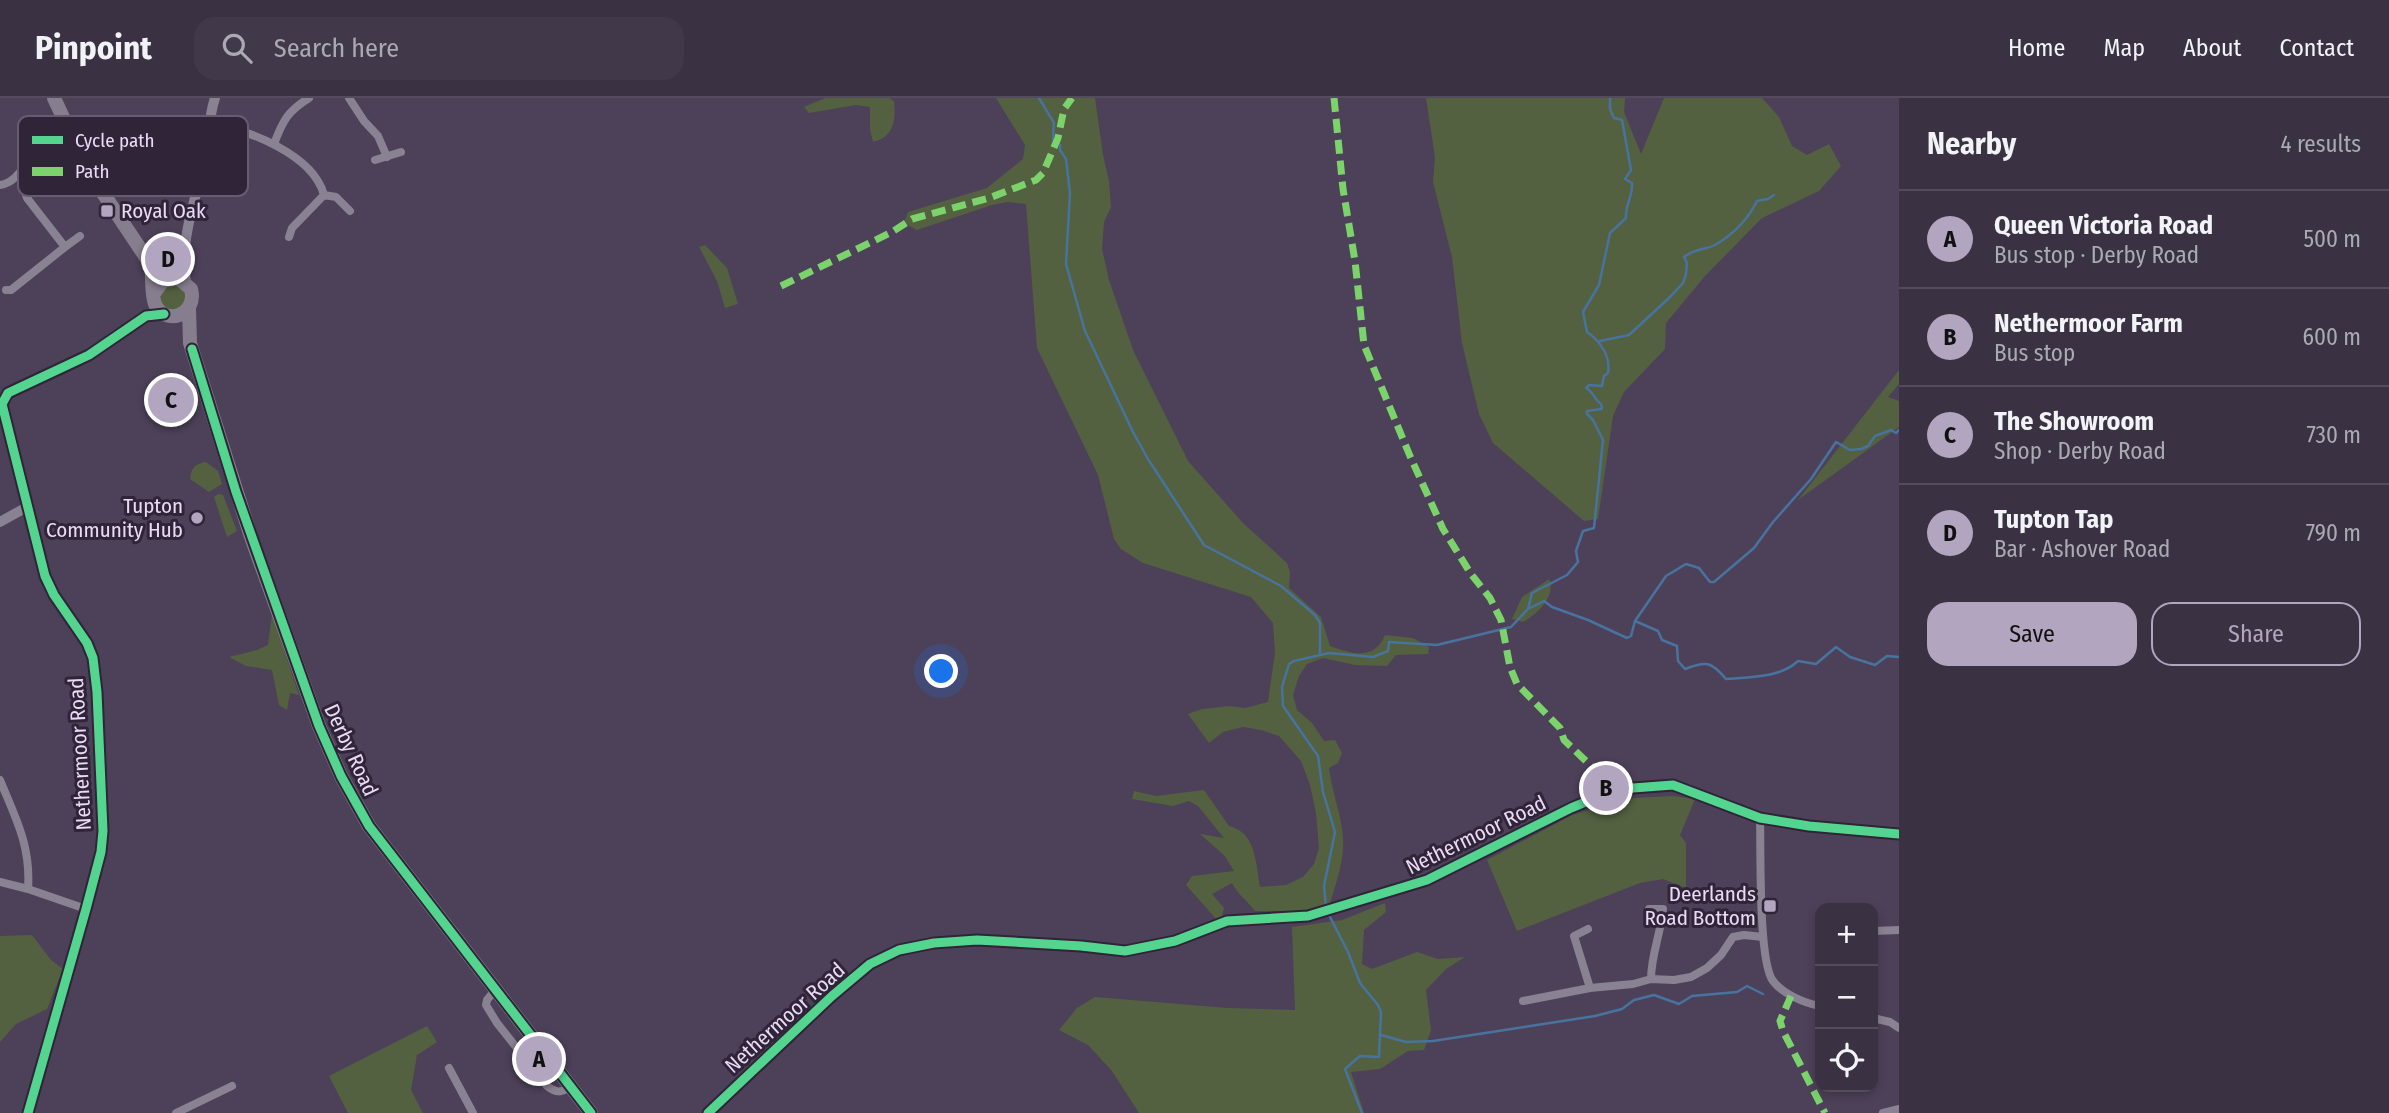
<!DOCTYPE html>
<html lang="en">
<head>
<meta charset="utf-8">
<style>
  :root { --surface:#3a3143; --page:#41394a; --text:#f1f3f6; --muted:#aba9b2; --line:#544c5c; --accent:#b2a5bf }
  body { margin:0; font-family:"Fira Sans Condensed",sans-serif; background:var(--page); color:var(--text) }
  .controls { position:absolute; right:21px; bottom:21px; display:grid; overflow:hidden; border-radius:14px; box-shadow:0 4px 10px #0003 }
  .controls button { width:63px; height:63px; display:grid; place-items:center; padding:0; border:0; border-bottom:2px solid var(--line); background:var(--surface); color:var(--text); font:35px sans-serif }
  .you { position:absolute; left:942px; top:574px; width:24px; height:24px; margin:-18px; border:5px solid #fff; border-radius:50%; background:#1a73e8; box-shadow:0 0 0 10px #1a73e833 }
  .badge { display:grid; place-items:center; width:46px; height:46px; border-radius:50%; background:var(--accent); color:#111; font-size:23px; font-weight:700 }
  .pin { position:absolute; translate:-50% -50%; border:4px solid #fff; box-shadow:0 2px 7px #0006 }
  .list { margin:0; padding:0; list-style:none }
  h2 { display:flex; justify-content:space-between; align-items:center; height:91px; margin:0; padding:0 28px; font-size:30px }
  h2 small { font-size:23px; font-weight:400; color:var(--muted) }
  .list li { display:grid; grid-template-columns:46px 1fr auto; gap:21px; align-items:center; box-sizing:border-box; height:98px; padding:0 28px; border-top:2px solid var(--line) }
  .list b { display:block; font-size:26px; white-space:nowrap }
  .list p { margin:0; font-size:23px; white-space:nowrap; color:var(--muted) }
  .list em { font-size:23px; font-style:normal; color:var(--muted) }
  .actions { display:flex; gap:14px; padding:21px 28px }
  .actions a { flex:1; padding:16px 0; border:2px solid var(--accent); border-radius:21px; text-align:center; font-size:24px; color:var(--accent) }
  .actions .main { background:var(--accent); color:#111 }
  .icon { flex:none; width:38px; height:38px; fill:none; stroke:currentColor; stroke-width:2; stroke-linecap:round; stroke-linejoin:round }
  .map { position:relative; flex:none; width:1899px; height:1015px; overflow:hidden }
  header { display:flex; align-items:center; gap:42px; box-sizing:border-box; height:98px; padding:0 35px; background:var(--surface); border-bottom:2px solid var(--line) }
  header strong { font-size:33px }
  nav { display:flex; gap:38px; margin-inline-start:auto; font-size:24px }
  .search { width:490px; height:63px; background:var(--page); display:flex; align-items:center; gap:18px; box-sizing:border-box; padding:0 24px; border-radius:21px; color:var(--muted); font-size:26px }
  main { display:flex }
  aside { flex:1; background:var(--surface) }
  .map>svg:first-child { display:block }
</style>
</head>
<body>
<header>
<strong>Pinpoint</strong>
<div class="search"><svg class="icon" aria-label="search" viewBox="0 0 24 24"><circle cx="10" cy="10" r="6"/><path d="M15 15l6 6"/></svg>Search here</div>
<nav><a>Home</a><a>Map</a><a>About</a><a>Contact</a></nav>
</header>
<main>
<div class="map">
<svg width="1899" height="1015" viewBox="0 0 1899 1015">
  <rect width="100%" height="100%" fill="#4d4159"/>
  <!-- green -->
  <path fill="#536140" d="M825,0H889L894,3C896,22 894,39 873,44L870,31V9L856,7L809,15L804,9Z
    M996,0H1095L1103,57L1109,83L1111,109L1104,124L1102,151L1109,182L1133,252L1188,363L1243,425L1287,465L1290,474L1289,490L1321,519L1330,548C1353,556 1374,563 1385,537L1413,540L1429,549L1428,556L1396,557L1387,568L1355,567L1323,560L1307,566L1299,578L1293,597L1297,612L1312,625L1324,643L1335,642L1342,655L1338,665L1329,670C1332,697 1345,724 1343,751C1342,769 1335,788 1330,805L1310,813H1255C1246,801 1239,798 1232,785L1212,796L1224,810L1222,818L1217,822L1186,787L1192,778L1234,773L1225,758L1200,736L1224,740L1198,708L1189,703L1173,708L1132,701L1134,693L1156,698L1204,692L1229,728C1256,734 1256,766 1260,789L1286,787L1303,779L1314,766L1319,750L1316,715L1310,687L1301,663L1279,638L1261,632L1243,629L1223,634L1209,645L1188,616L1202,611L1229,608L1245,610L1268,604L1275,554L1273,525L1251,499L1143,465L1121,451L1114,441L1098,377L1037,250L1026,106L1008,104L992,107L917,132L904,125L908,114L987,90L1023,61L1025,47Z
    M1426,0H1625L1624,14L1641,56L1664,0H1762L1779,19L1792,48L1807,57L1829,46L1841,68L1819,93L1762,120L1705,178L1666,225L1665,251L1624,294L1613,318L1598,421L1584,423L1493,345L1479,316L1462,245L1452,159L1433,84L1435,59Z
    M705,147L727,170L738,206L725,210L717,183L699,149Z
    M172,186L183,189L187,200L179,213L164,210L159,199L162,192Z
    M1899,272V286L1888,299L1899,303V329L1798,402Z
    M206,364L218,373L222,386L209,394L190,381C191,370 195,366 206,364Z
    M218,396L223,397L237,433L227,439L214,399Z
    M1549,481C1557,497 1537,517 1523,524L1512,521L1522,499Z
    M272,516L299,597L290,595L287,612L279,607L272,572L246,568L229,559L257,552L268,547Z
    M1673,698L1695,701L1680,737L1686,745V790L1663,781L1640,785L1517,833L1487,762L1572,717L1634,700Z
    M1385,805L1386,814L1364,832L1362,866L1372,871L1417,854L1438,861L1465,859L1446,871L1426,892L1431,932L1424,952L1408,953L1380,971L1351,974L1364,1015H1139L1112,973L1088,947L1059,932L1077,910L1095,899L1227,910L1295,912L1292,829L1342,822Z
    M32,837L51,862L63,871L47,911L16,926L0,944V838Z
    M427,928L437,944L417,957L411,992L423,1015H348L329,978Z"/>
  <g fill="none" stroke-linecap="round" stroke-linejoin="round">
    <!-- stream -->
    <path stroke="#48739e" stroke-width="2.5" d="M1039,0L1054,25L1053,41L1060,47V52L1066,61L1070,95L1066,166L1085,233L1133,334L1148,361L1204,447L1281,488L1315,517L1320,525V557
      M1600,243L1629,237L1670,199L1683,185L1686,176L1687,165L1684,159C1696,150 1705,152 1715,147C1734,136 1747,123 1757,103L1768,101L1774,97
      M1528,511L1532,495L1567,477L1578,464L1576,453L1583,433L1594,430L1603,342L1593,322L1587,316V313L1602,311L1601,306C1594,302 1594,294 1586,290L1589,287L1602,288L1604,278L1608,275C1611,258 1600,243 1587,234L1583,214L1599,187L1610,135L1626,120C1625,106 1633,99 1632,85L1625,81L1631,72L1622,22L1614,20L1610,11V0
      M1635,523L1666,478L1686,466L1699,470L1710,484H1714L1754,450L1773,424L1811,381L1836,344L1850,352L1861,351L1868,348L1875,338L1891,332L1896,335L1899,332
      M1326,809L1324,788L1335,734L1323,694L1318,658L1283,608L1282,589L1289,566L1294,563L1329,555L1373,559L1388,553L1389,544L1437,547L1511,529L1528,511L1544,503L1552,509L1588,522L1627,540L1631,538L1635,523L1658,533L1662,542L1677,548L1678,563L1685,571C1706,563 1711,563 1726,581C1750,579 1780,580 1798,563L1816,566L1836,549L1850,559L1875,567L1887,558L1899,559
      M1328,815L1348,854L1360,885L1378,907L1381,914L1379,959L1360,958L1345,971L1362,1015
      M1381,937L1406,944L1433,943L1595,918L1622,911L1634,902L1654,897L1679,906L1692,898L1737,894L1747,888L1763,896"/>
    <!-- minor -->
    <path stroke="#898292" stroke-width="8" d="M349,0L364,23L378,38L387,59
      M210,25C248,32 313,56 324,97
      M274,46C283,22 288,13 309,0
      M177,52L186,59L204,63
      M375,62L401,54
      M0,87C19,84 24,64 38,53C47,45 58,39 69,35
      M289,139L292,130L324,97L336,99L350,113
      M65,149L80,138
      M6,192H11L65,149L27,100L19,77
      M0,682C16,721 31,748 28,791
      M1760,720C1761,750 1758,863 1773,883C1783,896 1804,905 1820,908
      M0,784L28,791L86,811
      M1649,811H1663C1661,835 1651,857 1651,881
      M1588,831L1574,838L1590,890
      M1873,833L1899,832
      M495,892L487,902L486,907L497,925L547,988C556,995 561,995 570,989
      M1523,903L1590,890L1633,886L1651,881L1674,882L1691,879L1707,870L1721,857L1733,839L1744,837L1763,839
      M1873,920L1890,924L1899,930
      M449,970L473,1015
      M176,1015L232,988
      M1883,1015L1899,1011"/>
    <!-- tertiary -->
    <path stroke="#898292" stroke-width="10" d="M186,184C179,144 195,104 204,65C209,44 208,20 215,0
      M0,424L27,409
      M28,1015L86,811L101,754L103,733L97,594L93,560L87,545L54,497L45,478L2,306L8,295L89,257L146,218L164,216
      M708,1015L832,898L870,866L899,852L934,845L977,842L1081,848L1125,853L1175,843L1227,823L1308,818L1427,782L1571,710L1612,693L1633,690L1673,687L1760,720L1809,728L1899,736"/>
    <!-- trunk -->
    <path stroke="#867e8e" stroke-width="14" d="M54,0L87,71L151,167L167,180
      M151,167C153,179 151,196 155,206C165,229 198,217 191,191L178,180L163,183L155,194
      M189,210L190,245L250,436L319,628L341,678L369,728L591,1015"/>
    <!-- quiet -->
    <path stroke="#7cd36c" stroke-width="7" stroke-dasharray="14 7" stroke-linecap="butt" d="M1334,0L1343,91L1355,163L1364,247L1410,358L1443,431L1471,476L1490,500L1501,522L1510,569L1517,586L1560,630L1564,642L1609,685L1612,693
      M781,188L892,134L912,121L989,100L1036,82L1043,75L1058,40L1064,11L1072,0
      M1791,898L1780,923L1783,933L1825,1015"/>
    <!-- cycleway casing -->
    <g stroke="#2f2438" stroke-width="13">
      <path id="cycleway" d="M192,251L236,394L319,628L341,678L369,728L591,1015
        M28,1015L86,811L101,754L103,733L97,594L93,560L87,545L54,497L45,478L2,306L8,295L89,257L146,218L164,216
        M708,1015L832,898L870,866L899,852L934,845L977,842L1081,848L1125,853L1175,843L1227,823L1308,818L1427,782L1571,710L1612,693L1633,690L1673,687L1760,720L1809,728L1899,736"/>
    </g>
    <!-- cycleway -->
    <use href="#cycleway" stroke="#53d58f" stroke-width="9"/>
  </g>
  <!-- markers -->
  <g fill="#b2a5bf" stroke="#2f2438" stroke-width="2.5">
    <rect x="100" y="106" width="14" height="14" rx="3.5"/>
    <circle cx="197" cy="420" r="7"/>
    <rect x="1763" y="801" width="14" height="14" rx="3.5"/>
  </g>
  <g text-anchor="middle" stroke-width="6" stroke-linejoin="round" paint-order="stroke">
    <!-- poi labels -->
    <g font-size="21" fill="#e9dbf6" stroke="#2f2438" text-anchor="end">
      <text x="121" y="120" text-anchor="start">Royal Oak</text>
      <text x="183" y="415">Tupton<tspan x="183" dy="24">Community Hub</tspan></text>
      <text x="1756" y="803">Deerlands<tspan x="1756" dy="24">Road Bottom</tspan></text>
    </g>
    <!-- street labels -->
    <g font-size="21" fill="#e9dbf6" stroke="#2f2438">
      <text transform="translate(351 652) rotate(65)" y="7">Derby Road</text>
      <text transform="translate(80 656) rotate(-93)" y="7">Nethermoor Road</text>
      <text transform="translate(1476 737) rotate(-26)" y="7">Nethermoor Road</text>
      <text transform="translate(785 920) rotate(-42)" y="7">Nethermoor Road</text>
    </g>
  </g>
  <!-- legend -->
  <rect x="18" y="18" width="230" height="80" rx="10" fill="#2f2438" stroke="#675b71" stroke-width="2"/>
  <rect x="32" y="38" width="31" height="8" fill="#53d58f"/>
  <rect x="32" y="69" width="31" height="9" fill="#7cd36c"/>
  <g font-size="19" fill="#e9dbf6">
    <text x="75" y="49">Cycle path</text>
    <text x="75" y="80">Path</text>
  </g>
</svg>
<div class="controls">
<button>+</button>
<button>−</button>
<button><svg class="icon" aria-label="locate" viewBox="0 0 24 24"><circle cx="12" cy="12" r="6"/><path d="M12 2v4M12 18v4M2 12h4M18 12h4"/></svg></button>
</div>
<div class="you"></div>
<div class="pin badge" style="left:539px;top:961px">A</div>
<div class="pin badge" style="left:1606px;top:690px">B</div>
<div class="pin badge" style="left:171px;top:302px">C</div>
<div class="pin badge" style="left:168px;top:161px">D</div>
</div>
<aside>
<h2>Nearby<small>4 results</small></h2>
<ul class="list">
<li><span class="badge">A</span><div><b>Queen Victoria Road</b><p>Bus stop · Derby Road</p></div><em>500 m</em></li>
<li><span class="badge">B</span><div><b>Nethermoor Farm</b><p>Bus stop</p></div><em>600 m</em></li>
<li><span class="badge">C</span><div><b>The Showroom</b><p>Shop · Derby Road</p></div><em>730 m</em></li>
<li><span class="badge">D</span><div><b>Tupton Tap</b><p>Bar · Ashover Road</p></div><em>790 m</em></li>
</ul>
<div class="actions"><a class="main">Save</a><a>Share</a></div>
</aside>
</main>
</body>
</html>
